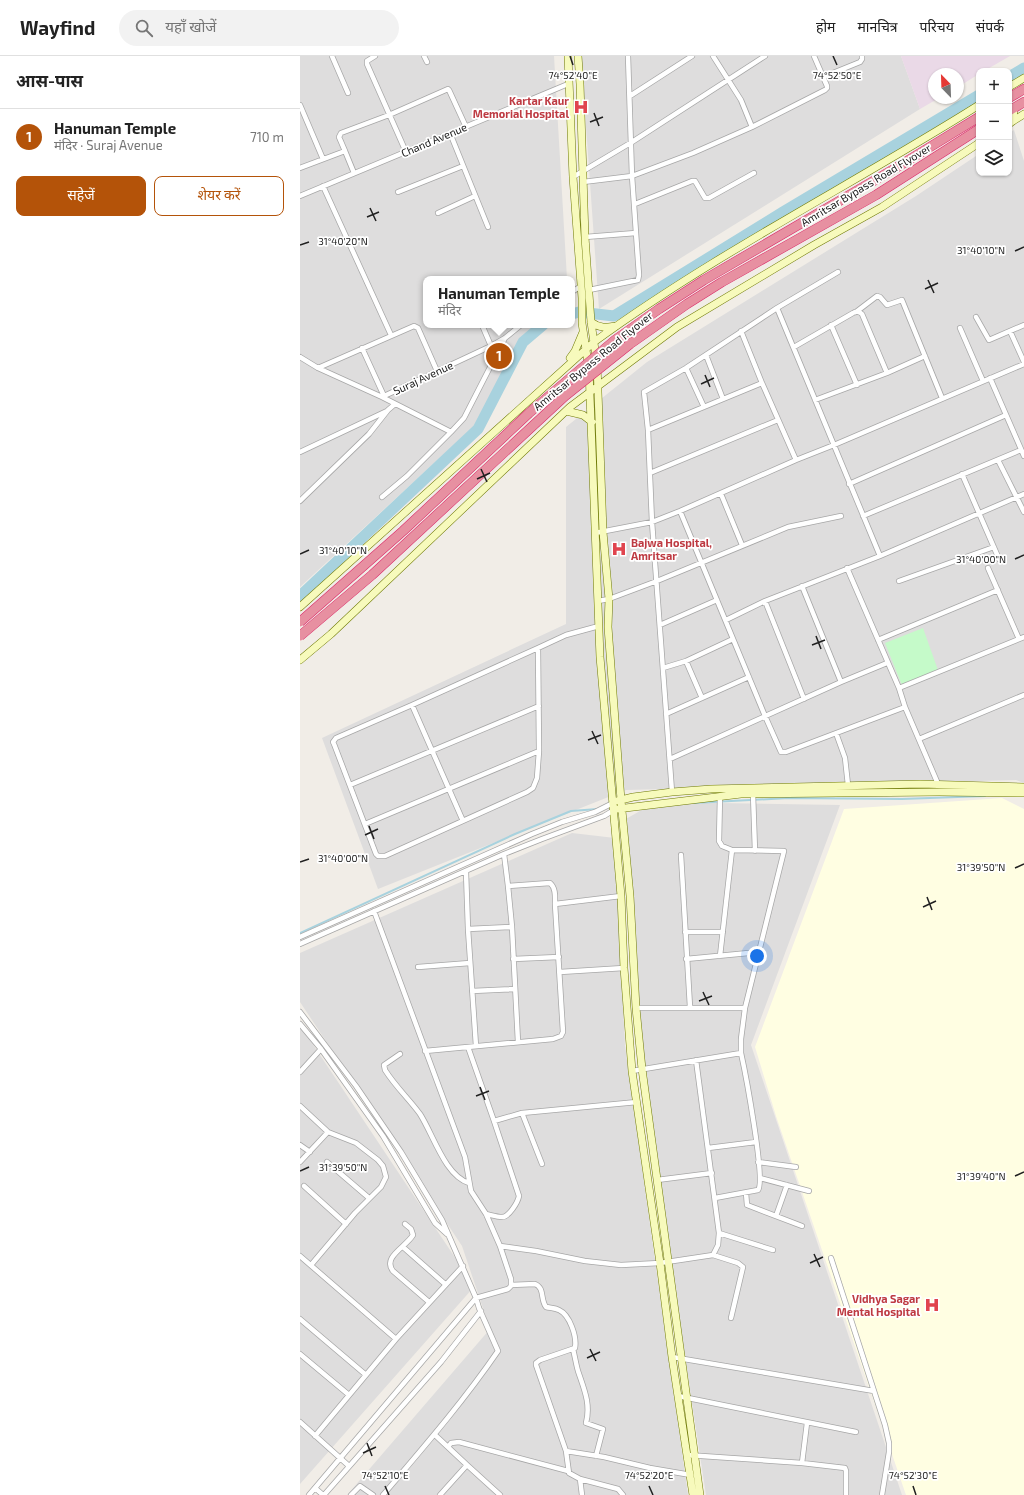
<!DOCTYPE html>
<html lang="hi">
<head>
<meta charset="utf-8">
<style>
  :root { --surface:#fff; --page:#f2f2f2; --text:#222; --muted:#767676; --line:#e0e0e0; --accent:#b45309 }
  body { margin:0; font-family:"Exo 2","Noto Sans Devanagari",sans-serif; background:var(--page); color:var(--text) }
  .controls { position:absolute; right:12px; top:12px; display:grid; overflow:hidden; border-radius:8px; box-shadow:0 1px 3px #0004 }
  .controls button { width:36px; height:36px; display:grid; place-items:center; padding:0; border:0; border-bottom:1px solid var(--line); background:var(--surface); color:var(--text); font:20px sans-serif }
  .compass { position:absolute; left:628px; top:12px; width:36px; height:36px; border-radius:50%; background:var(--surface); box-shadow:0 1px 3px #0004; rotate:337deg }
  .you { position:absolute; left:457px; top:900px; width:14px; height:14px; margin:-10px; border:3px solid #fff; border-radius:50%; background:#1a73e8; box-shadow:0 0 0 6px #1a73e833 }
  .badge { display:grid; place-items:center; width:26px; height:26px; border-radius:50%; background:var(--accent); color:#fff; font-size:13px; font-weight:700 }
  .pin { position:absolute; translate:-50% -50%; border:2px solid #fff; box-shadow:0 1px 4px #0006 }
  .popup { position:absolute; left:123px; top:220px; width:152px; height:52px; box-sizing:border-box; display:grid; place-content:center; border-radius:8px; background:var(--surface); filter:drop-shadow(0 1px 3px #0005); font-size:13px; white-space:nowrap; color:var(--muted) }
  .popup b { font-size:15px; color:var(--text) }
  .popup::after { content:''; position:absolute; left:50%; top:100%; margin-left:-8px; border:8px solid transparent; border-top-color:var(--surface) }
  .list { margin:0; padding:0; list-style:none }
  h2 { display:flex; justify-content:space-between; align-items:center; height:52px; margin:0; padding:0 16px; font-size:17px }
  h2 small { font-size:13px; font-weight:400; color:var(--muted) }
  .list li { display:grid; grid-template-columns:26px 1fr auto; gap:12px; align-items:center; box-sizing:border-box; height:56px; padding:0 16px; border-top:1px solid var(--line) }
  .list b { display:block; font-size:15px; white-space:nowrap }
  .list p { margin:0; font-size:13px; white-space:nowrap; color:var(--muted) }
  .list em { font-size:13px; font-style:normal; color:var(--muted) }
  .actions { display:flex; gap:8px; padding:12px 16px }
  .actions a { flex:1; padding:9px 0; border:1px solid var(--accent); border-radius:8px; text-align:center; font-size:14px; color:var(--accent) }
  .actions .main { background:var(--accent); color:#fff }
  .icon { flex:none; width:22px; height:22px; fill:none; stroke:currentColor; stroke-width:2; stroke-linecap:round; stroke-linejoin:round }
  .map { position:relative; flex:none; width:724px; height:1439px; overflow:hidden }
  header { display:flex; align-items:center; gap:24px; box-sizing:border-box; height:56px; padding:0 20px; background:var(--surface); border-bottom:1px solid var(--line) }
  header strong { font-size:19px }
  nav { display:flex; gap:22px; margin-inline-start:auto; font-size:14px }
  .search { width:280px; height:36px; background:var(--page); display:flex; align-items:center; gap:10px; box-sizing:border-box; padding:0 14px; border-radius:22px; color:var(--muted); font-size:15px }
  main { display:flex }
  aside { flex:1; background:var(--surface) }
  .map>svg:first-child { display:block }
</style>
</head>
<body>
<header>
<strong>Wayfind</strong>
<div class="search"><svg class="icon" aria-label="search" viewBox="0 0 24 24"><circle cx="10" cy="10" r="6"/><path d="M15 15l6 6"/></svg>यहाँ खोजें</div>
<nav><a>होम</a><a>मानचित्र</a><a>परिचय</a><a>संपर्क</a></nav>
</header>
<main>
<aside>
<h2>आस-पास<small></small></h2>
<ul class="list">
<li><span class="badge">1</span><div><b>Hanuman Temple</b><p>मंदिर · Suraj Avenue</p></div><em>710 m</em></li>
</ul>
<div class="actions"><a class="main">सहेजें</a><a>शेयर करें</a></div>
</aside>
<div class="map">
<svg width="724" height="1439" viewBox="0 0 724 1439">
  <rect width="100%" height="100%" fill="#f1ede7"/>
  <!-- residential -->
  <path fill="#dedddd" d="M0,0H254L267,223H126V269H239L174,370L0,531Z
    M281,0H601L620,53L299,253Z
    M714,74L724,105V727L716,724L326,734L78,833L22,682L266,568V371L347,306L616,140L679,98V117H709V77Z
    M356,746L540,749L451,989L602,1439H406L343,1025L324,764Z
    M272,777L315,782L325,990L388,1439H47L190,1273L162,1190L0,946V897Z
    M0,969L154,1200L173,1232L0,1428Z"/>
  <!-- industrial -->
  <path fill="#ead9e7" d="M601,0H710L684,15H679V18L658,31V18H634V42H639L620,53Z"/>
  <!-- education -->
  <path fill="#fffee2" d="M702,742L724,753V1439H606L476,1060L455,991L544,753Z"/>
  <!-- park -->
  <path fill="#c5fac9" d="M623,572L639,617L603,632L585,587Z"/>
  <g fill="none" stroke-linecap="round" stroke-linejoin="round">
    <!-- stream -->
    <path stroke="#a8d2de" stroke-width="2" d="M394,747L489,742L602,743L685,740
      M0,877L215,778L271,755L298,753"/>
    <!-- river -->
    <path stroke="#a8d2de" stroke-width="11" d="M709,21L724,12
      M272,258L279,256L314,260L483,156L679,39
      M0,540L178,373L223,286L243,269"/>
    <!-- street casing -->
    <g stroke="#a7a7a7" stroke-width="6">
      <path id="street" d="M32,0L48,37
        M75,0L67,5V8L106,96
        M124,0L127,6
        M413,0L441,44L452,71
        M523,21L560,6L562,3V0
        M330,40L392,0
        M0,49L23,103
        M150,77L188,171
        M45,95L39,81L41,77L89,59L148,33L149,34L166,71
        M0,112L45,95L54,117
        M273,121L332,86L465,0
        M283,126L332,120L393,97L452,71L525,34L527,32V30L514,0
        M23,130L91,279
        M98,136L163,110
        M0,140L268,28
        M335,148L392,125H395L405,142H409L454,117
        M138,157L175,140
        M285,181L336,177L332,120L328,0
        M289,234L338,224L339,219L336,177
        M272,236L281,230
        M477,252L580,500
        M556,256L577,240L580,241L587,249L602,244L642,342
        M676,261L689,284L724,269
        M182,269L191,290
        M531,269L557,329
        M660,272L683,325
        M441,275L462,327L496,404
        M710,275L724,306
        M494,291L553,257C556,255 559,255 562,258L587,317
        M62,292L84,340
        M406,299L423,343
        M0,301L18,312L82,341L191,290L205,282L221,269
        M18,312L114,270L118,272L137,315
        M386,312L404,351
        M690,322L724,400
        M82,341L151,376L164,362L205,282
        M515,344L587,317L625,300
        M348,374L462,327
        M0,396L87,355
        M698,404L724,456
        M350,417L478,364
        M662,418L699,503
        M549,428L706,359
        M421,438L442,489
        M82,441L107,420L151,376
        M0,445L69,378L88,354L95,348
        M380,455L465,660L481,696H486L605,651
        M563,460L721,394
        M295,477L352,466L380,455L496,404L534,389L724,308
        M547,512L599,632L605,651L638,728
        M688,512L719,583
        M599,525L694,491
        M502,530L541,626
        M298,545L309,543L357,525L488,471L541,460
        M465,545L504,643
        M426,564L465,545L580,500L724,438
        M360,569L417,544
        M578,584L698,534
        M238,592L239,695L237,722L233,732L227,736L85,800H78L76,798L34,688L33,686L36,682L112,649L238,592L266,579L299,570
        M386,605L402,642
        M363,612L386,605L433,583
        M599,632L724,581
        M112,649L163,765
        M366,658L449,621
        M536,677L545,702L548,729
        M619,683L724,639
        M370,703L541,626L587,607
        M50,729L239,650
        M372,736L352,466L348,374L344,336L386,312L477,252L538,216
        M453,738L455,795
        M65,768L239,695
        M204,798L208,830L250,827C256,832 255,841 255,848
        M381,799L390,951
        M166,816L168,873L212,871
        M208,830L212,871L218,986
        M74,855L165,1101L171,1135L186,1158L200,1190L236,1195L285,1205L321,1209L360,1207L413,1199L418,1189L419,1177L396,1004
        M168,873L176,990
        M385,876H423
        M0,881L232,778L262,766L295,756L313,747
        M0,888L204,798L242,783L304,760L314,754
        M420,900L432,794
        M213,903L259,901
        M386,903L459,896
        M118,911L170,907
        M260,916L324,912
        M172,935L215,933
        M336,952H445
        M0,956L56,1030L101,1096L142,1164L176,1242L179,1252L198,1295C163,1346 123,1392 83,1439
        M0,968L21,993L83,1080L135,1167L147,1178
        M168,991L194,1065L222,1057L337,1046
        M125,995L253,983L261,980L263,976L255,848L321,840
        M100,998L84,1009L85,1014C95,1030 109,1043 120,1058C133,1078 145,1120 169,1127
        M332,1015L441,997
        M0,1016L21,993
        M0,1050L28,1076L56,1087L78,1104L83,1110L86,1121L81,1131L55,1157L11,1209
        M222,1057L242,1108
        M0,1089L10,1096
        M408,1092L456,1086
        M0,1106L28,1076
        M27,1106L69,1142
        M458,1106L496,1111
        M460,1122L509,1135
        M357,1124L412,1117
        M4,1130L46,1168
        M446,1137L447,1149L502,1170
        M415,1142L458,1134C466,1125 445,1015 441,997V983L445,952L484,795L432,794L422,790L419,785L420,740
        M186,1158C191,1159 197,1161 202,1161C209,1161 218,1146 219,1140L194,1065
        M476,1160L487,1129
        M105,1168L111,1173L113,1179C106,1191 82,1201 93,1215L129,1246
        M419,1177L473,1194
        M103,1191L145,1228
        M413,1199L438,1207L443,1211L431,1262
        M0,1200L96,1283
        M531,1202L585,1369L589,1387V1396L582,1439
        M211,1229L235,1228C245,1232 240,1243 246,1251C250,1252 255,1252 259,1254C270,1259 277,1281 275,1292L240,1304L236,1307V1309L266,1395L304,1401L350,1412L391,1419
        M0,1263L66,1319
        M273,1293C275,1301 276,1308 278,1315C284,1333 291,1348 286,1367L303,1373L296,1400
        M0,1298L49,1339
        M372,1301L574,1335
        M378,1340L556,1376
        M0,1366L49,1410
        M135,1379L167,1409L140,1439
        M15,1380L96,1283L163,1210
        M148,1391L151,1387L159,1386L268,1415
        M266,1395L269,1417L280,1423L282,1439
        M387,1399L502,1407L507,1367
        M502,1407L545,1412L546,1415V1439
        M167,1409L200,1439
        M280,1423L318,1433L323,1439
        M15,1432L23,1439
        M9,1439L176,1242L208,1233L211,1230V1223L200,1190
        M24,1439L141,1306L181,1255
        M51,1439L60,1430L73,1439"/>
    </g>
    <!-- secondary casing -->
    <g stroke="#6f7a05" stroke-width="8">
      <path id="secondary" d="M268,0L273,121L282,242V267L289,314L300,601L321,840L324,912L332,1015L360,1207L372,1301L393,1439
        M278,0L280,28L285,181L291,266L297,308L303,476L309,543L308,571L321,744L330,840L336,952L342,1013L400,1439
        M709,31L724,22
        M713,65L724,58
        M709,68L713,65L714,52
        M291,266C299,272 306,272 316,270
        M270,302L275,295L283,276
        M266,355L283,359L292,366
        M0,551L294,286C416,197 552,129 679,49
        M0,604L31,578L270,351L377,271L514,189L582,151L679,87
        M317,745L333,741L372,736L411,733L620,728L724,731
        M317,753L441,738L639,736L724,737"/>
    </g>
    <!-- highway casing -->
    <g stroke="#db2868" stroke-width="10">
      <path id="highway" d="M709,42L724,33
        M709,55L724,46"/>
    </g>
    <!-- street -->
    <use href="#street" stroke="#fff" stroke-width="4.5"/>
    <!-- secondary -->
    <use href="#secondary" stroke="#f7fabc" stroke-width="7"/>
    <!-- highway -->
    <use href="#highway" stroke="#e790a1" stroke-width="9"/>
    <!-- highway-bridge casing -->
    <g stroke="#db2868" stroke-width="10" stroke-linecap="butt">
      <path id="highway-bridge" d="M0,566L103,475L229,357L315,284L359,253L404,224L594,113L679,61
        M0,580L72,519L265,340L330,288L387,248L422,226L576,139L679,73"/>
    </g>
    <!-- highway-bridge -->
    <use href="#highway-bridge" stroke="#e790a1" stroke-width="9"/>
  </g>
  <!-- ticks -->
  <path fill="none" stroke="#202020" stroke-width="1.5" d="M270,0L273,9M533,0L537,9M294,57L299,70M290,66L303,61M70,152L76,165M67,161L79,156M0,189L9,186M715,195L724,191M628,224L634,237M625,233L638,227M405,319L410,331M401,328L414,322M181,413L187,426M177,423L190,417M0,498L9,494M715,503L724,499M516,580L521,593M512,589L525,584M292,675L298,688M288,684L301,679M69,770L74,783M65,779L78,773M0,806L9,803M715,812L724,808M627,841L632,854M623,851L636,845M403,936L409,949M399,945L412,940M180,1031L185,1044M176,1040L189,1035M0,1115L9,1111M715,1120L724,1116M514,1198L520,1211M510,1207L523,1201M290,1293L296,1305M287,1302L300,1296M67,1387L72,1400M63,1397L76,1391M85,1430L89,1439M349,1430L353,1439M613,1430L616,1439"/>
  <!-- icons -->
  <defs>
    <g id="hospital-bare" transform="scale(1.2)"><path d="M-5-5h3v3.5h4V-5h3V5h-3V1.5h-4V5h-3Z" fill="#e0444e" stroke="#fff" stroke-width="2.5" paint-order="stroke"/></g>
  </defs>
  <g fill-rule="evenodd">
    <use href="#hospital-bare" x="281" y="51"/>
    <use href="#hospital-bare" x="319" y="493"/>
    <use href="#hospital-bare" x="632" y="1249"/>
  </g>
  <g text-anchor="middle" stroke-width="3.5" stroke-linejoin="round" paint-order="stroke">
    <!-- health labels -->
    <g font-size="11" font-weight="bold" fill="#be3a42" stroke="#fff" text-anchor="end">
      <text x="269" y="49">Kartar Kaur<tspan x="269" dy="13">Memorial Hospital</tspan></text>
      <text x="331" y="491" text-anchor="start">Bajwa Hospital,<tspan x="331" dy="13">Amritsar</tspan></text>
      <text x="620" y="1247">Vidhya Sagar<tspan x="620" dy="13">Mental Hospital</tspan></text>
    </g>
    <!-- street labels -->
    <g font-size="11" fill="#202020" stroke="#fff">
      <text transform="translate(134 84) rotate(-23)" y="4">Chand Avenue</text>
      <text transform="translate(566 129) rotate(-31)" y="4">Amritsar Bypass Road Flyover</text>
      <text transform="translate(293 305) rotate(-39)" y="4">Amritsar Bypass Road Flyover</text>
      <text transform="translate(123 322) rotate(-25)" y="4">Suraj Avenue</text>
    </g>
  </g>
  <g font-size="10" text-anchor="middle" fill="#202020" stroke="#fff" stroke-width="3.5" stroke-linejoin="round" paint-order="stroke">
    <text x="273" y="23">74°52'40"E</text>
    <text x="537" y="23">74°52'50"E</text>
    <text x="43" y="189">31°40'20"N</text>
    <text x="681" y="198">31°40'10"N</text>
    <text x="43" y="498">31°40'10"N</text>
    <text x="681" y="507">31°40'00"N</text>
    <text x="43" y="806">31°40'00"N</text>
    <text x="681" y="815">31°39'50"N</text>
    <text x="43" y="1115">31°39'50"N</text>
    <text x="681" y="1124">31°39'40"N</text>
    <text x="85" y="1423">74°52'10"E</text>
    <text x="349" y="1423">74°52'20"E</text>
    <text x="613" y="1423">74°52'30"E</text>
  </g>
</svg>
<div class="controls">
<button>+</button>
<button>−</button>
<button><svg class="icon" aria-label="layers" viewBox="0 0 24 24"><path d="M12 4l9 5-9 5-9-5zM3 14l9 5 9-5"/></svg></button>
</div>
<svg class="compass" viewBox="-18 -18 36 36"><path d="M0-13l5 13h-10z" fill="#e53935"/><path d="M0 13l5-13h-10z" fill="#767676"/></svg>
<div class="you"></div>
<div class="pin badge" style="left:199px;top:300px">1</div>
<div class="popup"><b>Hanuman Temple</b>मंदिर</div>
</div>
</main>
</body>
</html>
